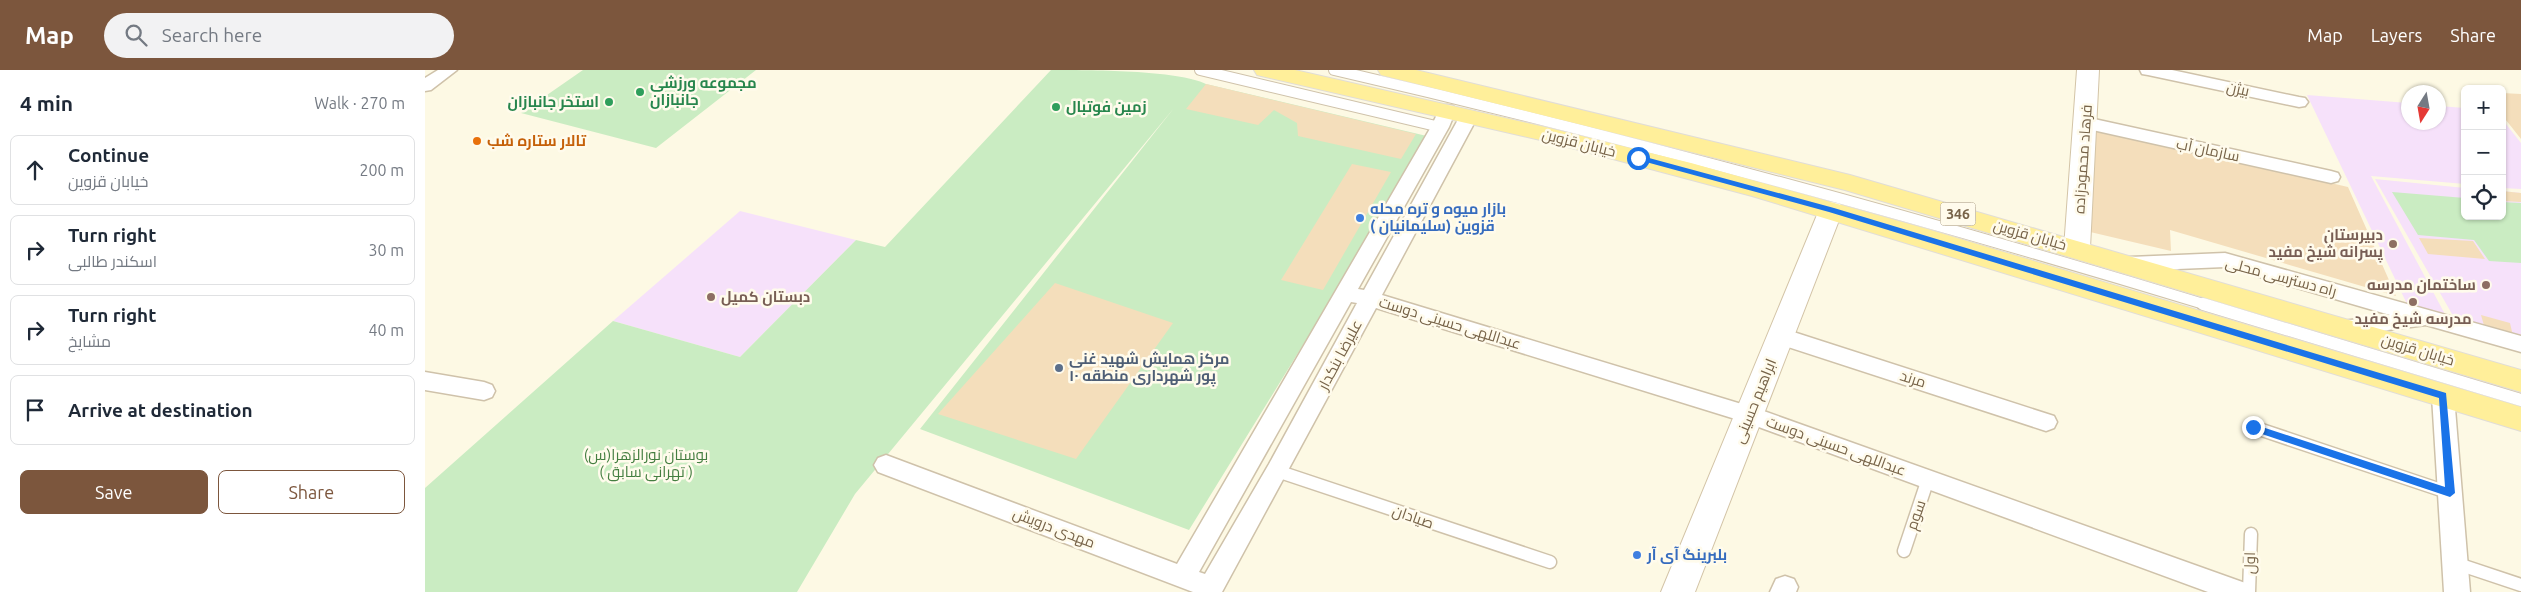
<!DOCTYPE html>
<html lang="en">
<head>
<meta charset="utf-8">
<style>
  :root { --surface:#fff; --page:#f2f2f3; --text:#1f2937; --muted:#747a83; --line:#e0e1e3; --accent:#7c563d }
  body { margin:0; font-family:Ubuntu,Cairo,sans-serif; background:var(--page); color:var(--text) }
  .controls { position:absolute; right:15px; top:15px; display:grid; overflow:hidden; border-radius:8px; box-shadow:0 1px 4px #0004 }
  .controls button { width:45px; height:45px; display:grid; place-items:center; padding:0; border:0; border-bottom:1px solid var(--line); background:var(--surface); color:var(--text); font:25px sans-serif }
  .compass { position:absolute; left:1976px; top:15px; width:45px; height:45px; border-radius:50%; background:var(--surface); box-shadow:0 1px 4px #0004; rotate:191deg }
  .stop { position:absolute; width:15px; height:15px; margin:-11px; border:4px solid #1a73e8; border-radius:50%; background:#fff }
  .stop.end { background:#1a73e8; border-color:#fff; box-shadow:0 1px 5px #0008 }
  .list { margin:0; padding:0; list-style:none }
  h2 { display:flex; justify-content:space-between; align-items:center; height:65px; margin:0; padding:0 20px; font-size:21px }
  h2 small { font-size:16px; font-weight:400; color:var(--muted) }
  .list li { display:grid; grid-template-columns:32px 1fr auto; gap:15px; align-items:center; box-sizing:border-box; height:70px; margin:0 10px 10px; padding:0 10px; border:1px solid var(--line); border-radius:8px }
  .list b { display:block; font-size:19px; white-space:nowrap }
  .list p { margin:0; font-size:16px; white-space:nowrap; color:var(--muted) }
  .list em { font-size:16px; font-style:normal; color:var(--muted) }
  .actions { display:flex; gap:10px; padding:15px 20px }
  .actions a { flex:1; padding:11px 0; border:1px solid var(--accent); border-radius:8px; text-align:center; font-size:18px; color:var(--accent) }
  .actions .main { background:var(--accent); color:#fff }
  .icon { flex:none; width:28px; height:28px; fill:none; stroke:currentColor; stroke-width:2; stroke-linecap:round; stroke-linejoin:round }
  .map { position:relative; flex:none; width:2096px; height:522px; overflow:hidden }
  header { display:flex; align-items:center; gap:30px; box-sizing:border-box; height:70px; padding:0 25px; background:var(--accent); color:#fff }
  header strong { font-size:24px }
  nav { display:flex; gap:28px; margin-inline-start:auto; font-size:18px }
  .search { width:350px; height:45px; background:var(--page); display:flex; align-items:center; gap:12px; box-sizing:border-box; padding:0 18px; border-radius:28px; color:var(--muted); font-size:19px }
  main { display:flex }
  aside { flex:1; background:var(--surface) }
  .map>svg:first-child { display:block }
</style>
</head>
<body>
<header>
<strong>Map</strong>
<div class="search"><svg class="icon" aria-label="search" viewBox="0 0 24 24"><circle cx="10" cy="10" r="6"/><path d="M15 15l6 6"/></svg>Search here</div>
<nav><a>Map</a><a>Layers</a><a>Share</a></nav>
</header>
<main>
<aside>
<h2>4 min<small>Walk · 270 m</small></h2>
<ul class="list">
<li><svg class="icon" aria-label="ahead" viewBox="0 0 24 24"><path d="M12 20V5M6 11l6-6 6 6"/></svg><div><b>Continue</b><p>خیابان قزوین</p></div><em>200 m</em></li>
<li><svg class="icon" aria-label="right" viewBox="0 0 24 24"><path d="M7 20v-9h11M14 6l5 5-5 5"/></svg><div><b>Turn right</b><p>اسکندر طالبی</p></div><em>30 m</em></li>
<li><svg class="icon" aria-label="right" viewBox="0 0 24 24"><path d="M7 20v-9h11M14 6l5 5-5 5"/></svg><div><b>Turn right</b><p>مشایخ</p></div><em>40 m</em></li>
<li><svg class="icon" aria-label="arrive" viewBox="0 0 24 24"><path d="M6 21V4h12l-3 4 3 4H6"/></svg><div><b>Arrive at destination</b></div></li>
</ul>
<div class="actions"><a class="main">Save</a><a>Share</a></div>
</aside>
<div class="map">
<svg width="2096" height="522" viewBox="0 0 2096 522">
  <rect width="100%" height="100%" fill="#fdf9e4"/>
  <!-- education -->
  <path fill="#f6e1fa" d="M1882,25L1983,33L1984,52H2014V36L2040,38V114L1946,106L2022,248L1982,234Z
    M2077,49L2096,73V119L2077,118Z
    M1950,109L2040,118V146H2077V121L2096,123V269L2031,251Z
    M315,141L431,170L315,287L188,251Z"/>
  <!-- green -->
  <path fill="#caecc2" d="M158,0H331L231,78L96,43Z
    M626,0C662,0 754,0 781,14L1006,67L764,460L495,359L749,38L430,424L372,522H0V418L188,251L315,287L431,170L460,177Z
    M1967,122L2040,128V146H2077V132L2096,133V193L2064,191L2049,170L1993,165Z"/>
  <!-- building -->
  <path fill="#f4debb" d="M781,14L991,64L976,89L873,66L872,53L849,40L833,55L761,39Z
    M2077,23L2096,24V69L2077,45Z
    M1666,58L1923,117L1971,226L1745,160L1746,181L1661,161Z
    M927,94L966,102L898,220L856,210Z
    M2077,121L2096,123V132L2077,131Z
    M1994,168L2048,171L2060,189L2003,184Z
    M630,213L748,253L651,389L513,344Z
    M2056,245L2085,253L2088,266L2060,259Z"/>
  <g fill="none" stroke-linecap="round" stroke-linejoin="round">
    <!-- lane-far1 casing -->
    <g stroke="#cfc2aa" stroke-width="12">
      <path id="lane-far1" d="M775,0L1015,57
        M909,0C1203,68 1493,147 1782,235"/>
    </g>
    <!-- lane casing -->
    <g stroke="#cfc2aa" stroke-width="15">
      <path id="lane" d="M1778,234L2096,330
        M1828,357L2025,423
        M852,401L1125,492
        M1479,481L1503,409
        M2030,493L2096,515
        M1824,522L1826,464"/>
    </g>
    <!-- street casing -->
    <g stroke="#cfc2aa" stroke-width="3">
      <path id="street" d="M13,0H32L6,20L0,21V8Z
        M1715,0H1747L1874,27L1880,28L1883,32L1880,36L1874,37L1723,5L1717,4Z
        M1022,35L1028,36L1031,40L1024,57L933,219L939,220L1035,46L1038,42H1050L1053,46L957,225L1333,339L1823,514L1827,522H1783L1320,352L951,238L797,522H768L453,402L449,395L453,388L461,385L752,494L1006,57L1016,36ZM926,232L932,233L844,394L780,504L774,502Z
        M1660,47L1906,101L1913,103L1915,107L1913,111L1906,113L1654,57L1651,53L1654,49Z
        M1800,183L2096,266V282L2001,255L1917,266L1910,264L1906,258L1910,252L1965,245L1800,197L1705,201L1698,199L1695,194L1698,189L1705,187Z
        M1356,258L1629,346L1632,352L1629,358L1621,361L1348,272L1345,266L1348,260Z
        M0,302L59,312L67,315L70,321L67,327L59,330L0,320Z
        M2018,317L2026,320L2029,326L2045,522H2019L2007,326L2010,320Z
        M1360,506L1369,509L1373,517L1371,522H1345L1351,509Z"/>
    </g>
    <!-- secondary casing -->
    <g stroke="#d3c4a7" stroke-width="2">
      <path id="secondary" d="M1652,0H1674L1665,178L1661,184L1652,187L1643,184L1639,178Z
        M1406,132L1415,134L1418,140L1270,522H1236L1394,140L1397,134Z"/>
    </g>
    <!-- primary casing -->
    <g stroke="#e1ddd7" stroke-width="2">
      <path id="primary" d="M829,0H870L1124,58L1266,93L1502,159L2096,337V361L1327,126L1124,72L832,5Z
        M953,0H991L1425,105L2096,300V322L1420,120L956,5Z"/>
    </g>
    <!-- lane-far1 -->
    <use href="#lane-far1" stroke="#fff" stroke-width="10"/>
    <!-- lane -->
    <use href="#lane" stroke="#fff" stroke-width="12"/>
    <!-- street -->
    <use href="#street" fill="#fff" fill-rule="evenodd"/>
    <!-- secondary -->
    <use href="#secondary" fill="#fff" fill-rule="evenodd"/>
    <!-- primary -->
    <use href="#primary" fill="#ffef9a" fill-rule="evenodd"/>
  </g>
  <!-- route -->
  <path fill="#1a73e8" d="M1213,85L1409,138L2021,323L2030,423L2025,427L1825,360L1824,357L1828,354L2020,417L2014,328L1404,142L1210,89Z"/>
  <!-- markers -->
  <g fill="#2e9e5b" stroke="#fffbec" stroke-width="2">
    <circle cx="215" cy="22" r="5"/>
    <circle cx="184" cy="32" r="5"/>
    <circle cx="631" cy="37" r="5"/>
  </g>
  <circle fill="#e8710a" stroke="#fffbec" stroke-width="2" cx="52" cy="71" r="5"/>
  <g fill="#3f7fe0" stroke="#fffbec" stroke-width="2">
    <circle cx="935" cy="148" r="5"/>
    <circle cx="1212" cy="485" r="5"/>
  </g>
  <g fill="#8d6e63" stroke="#fffbec" stroke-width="2">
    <circle cx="1968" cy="174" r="5"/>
    <circle cx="2061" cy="215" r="5"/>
    <circle cx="286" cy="227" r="5"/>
    <circle cx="1988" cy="232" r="5"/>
  </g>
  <circle fill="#5c6f8a" stroke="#fffbec" stroke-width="2" cx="634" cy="298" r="5"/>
  <g text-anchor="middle" stroke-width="5" stroke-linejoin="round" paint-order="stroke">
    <!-- shield labels -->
    <rect fill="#fffbec" stroke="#a09179" stroke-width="1" x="1515.5" y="132.5" width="35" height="23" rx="4"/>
    <g font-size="14" font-weight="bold" fill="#776348">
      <text x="1533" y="149">346</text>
    </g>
    <!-- leisure labels -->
    <g font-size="15" font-weight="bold" fill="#27864d" stroke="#fffbec" text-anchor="start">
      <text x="225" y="18">مجموعه ورزشی<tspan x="225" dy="17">جانبازان</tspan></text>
      <text x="174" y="37" text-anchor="end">استخر جانبازان</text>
      <text x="641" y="42">زمین فوتبال</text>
    </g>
    <!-- street labels -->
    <g font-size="15" fill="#776348" stroke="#fffbec">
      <text transform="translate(1813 19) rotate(12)" y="5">بیژن</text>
      <text transform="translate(1154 73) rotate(14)" y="5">خیابان قزوین</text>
      <text transform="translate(1783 80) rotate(12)" y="5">سازمان آب</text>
      <text transform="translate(1658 89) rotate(-86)" y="5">فرهاد محمودزاده</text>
      <text transform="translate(1605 165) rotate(16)" y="5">خیابان قزوین</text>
      <text transform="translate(1856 207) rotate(15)" y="5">راه دسترسی محلی</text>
      <text transform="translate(1025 253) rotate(17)" y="5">عبداللهی حسینی دوست</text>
      <text transform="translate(1993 280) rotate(17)" y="5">خیابان قزوین</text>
      <text transform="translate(915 285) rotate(-62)" y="5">علیرضا بنکدار</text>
      <text transform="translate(1488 309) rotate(18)" y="5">مرند</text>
      <text transform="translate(1330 331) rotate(-68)" y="5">ابراهیم حسینی</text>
      <text transform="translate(1411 376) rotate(20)" y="5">عبداللهی حسینی دوست</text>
      <text transform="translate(1491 445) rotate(-71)" y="5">سوم</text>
      <text transform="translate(988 447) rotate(19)" y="5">صیادان</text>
      <text transform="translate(629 458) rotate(21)" y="5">مهدی درویش</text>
      <text transform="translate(1825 493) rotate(-89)" y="5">اول</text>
    </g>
    <!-- food labels -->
    <g font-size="15" font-weight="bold" fill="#c56008" stroke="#fffbec" text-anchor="start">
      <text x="62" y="76">تالار ستاره شب</text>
    </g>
    <!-- shop labels -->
    <g font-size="15" font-weight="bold" fill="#366cbe" stroke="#fffbec" text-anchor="start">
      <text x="945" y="144">بازار میوه و تره محله<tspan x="945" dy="17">قزوین (سلیمانیان )</tspan></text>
      <text x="1222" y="490">بلبرینگ آی آر</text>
    </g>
    <!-- education labels -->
    <g font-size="15" font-weight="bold" fill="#785e54" stroke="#fffbec" text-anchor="end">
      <text x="1958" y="170">دبیرستان<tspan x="1958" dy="17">پسرانه شیخ مفید</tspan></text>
      <text x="2051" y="220">ساختمان مدرسه</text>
      <text x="296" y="232" text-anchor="start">دبستان کمیل</text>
      <text x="1988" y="254" text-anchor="middle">مدرسه شیخ مفید</text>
    </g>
    <!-- service labels -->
    <g font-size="15" font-weight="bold" fill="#4e5e75" stroke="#fffbec" text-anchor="start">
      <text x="644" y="294">مرکز همایش شهید غنی<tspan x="644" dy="17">پور شهرداری منطقه ۱۰</tspan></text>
    </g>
    <!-- park labels -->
    <g font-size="15" fill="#447e40" stroke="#fffbec">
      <text x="221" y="390">بوستان نورالزهرا(س)<tspan x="221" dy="17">( تهرانی سابق )</tspan></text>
    </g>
  </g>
</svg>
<div class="controls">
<button>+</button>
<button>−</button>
<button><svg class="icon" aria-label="locate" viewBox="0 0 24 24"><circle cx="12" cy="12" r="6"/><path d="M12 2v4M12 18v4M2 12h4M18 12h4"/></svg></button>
</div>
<svg class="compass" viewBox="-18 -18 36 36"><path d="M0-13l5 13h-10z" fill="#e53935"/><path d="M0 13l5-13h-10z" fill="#747a83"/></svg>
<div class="stop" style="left:1213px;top:88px"></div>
<div class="stop end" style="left:1828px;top:357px"></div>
</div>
</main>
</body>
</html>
